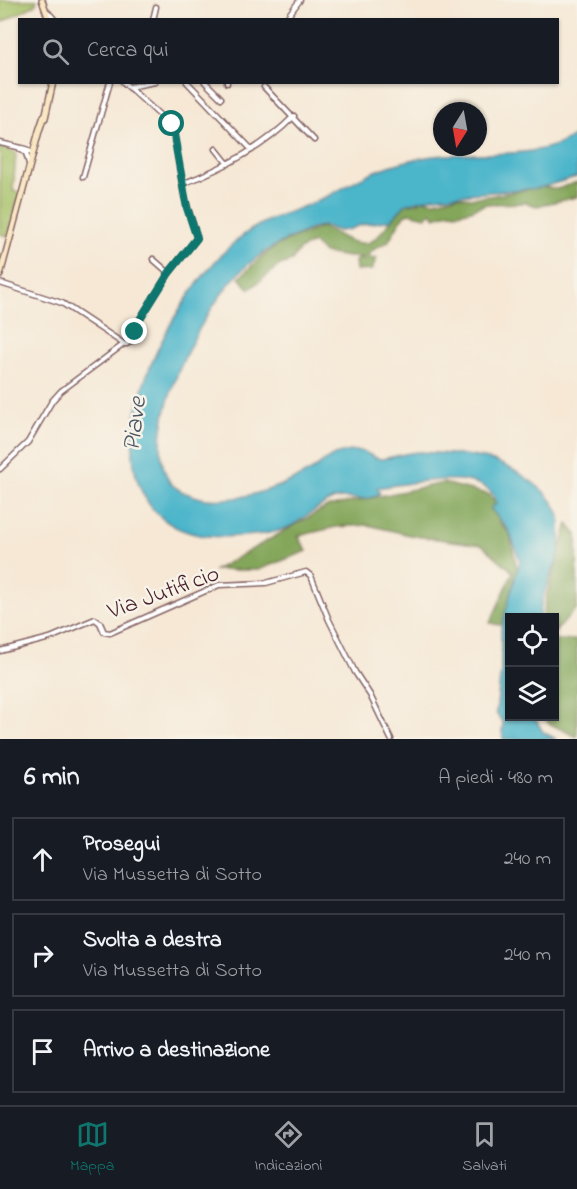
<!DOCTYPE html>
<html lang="it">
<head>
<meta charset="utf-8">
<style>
  :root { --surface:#171b24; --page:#242831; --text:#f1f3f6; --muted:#9ea1a6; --line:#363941; --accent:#0f766e }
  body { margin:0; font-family:"Indie Flower",sans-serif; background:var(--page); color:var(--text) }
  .controls { position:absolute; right:18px; bottom:18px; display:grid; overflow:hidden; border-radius:0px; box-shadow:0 2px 4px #0004 }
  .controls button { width:54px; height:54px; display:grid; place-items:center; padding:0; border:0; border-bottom:2px solid var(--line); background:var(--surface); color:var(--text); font:30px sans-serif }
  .compass { position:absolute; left:433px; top:102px; width:54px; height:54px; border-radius:50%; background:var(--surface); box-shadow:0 2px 4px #0004; rotate:191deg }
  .stop { position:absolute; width:18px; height:18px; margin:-14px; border:4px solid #0f766e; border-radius:50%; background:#fff }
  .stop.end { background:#0f766e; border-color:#fff; box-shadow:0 2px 6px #0008 }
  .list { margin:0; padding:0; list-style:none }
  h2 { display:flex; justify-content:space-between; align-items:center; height:78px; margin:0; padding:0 24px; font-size:26px }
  h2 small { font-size:20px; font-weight:400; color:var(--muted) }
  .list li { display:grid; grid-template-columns:39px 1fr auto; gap:18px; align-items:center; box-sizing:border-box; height:84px; margin:0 12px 12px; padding:0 12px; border:2px solid var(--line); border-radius:0px }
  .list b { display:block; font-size:22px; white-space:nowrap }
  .list p { margin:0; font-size:20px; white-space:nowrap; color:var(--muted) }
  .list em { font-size:20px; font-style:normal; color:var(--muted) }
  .icon { flex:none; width:33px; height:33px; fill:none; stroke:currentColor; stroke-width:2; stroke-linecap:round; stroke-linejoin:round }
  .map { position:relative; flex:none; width:577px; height:739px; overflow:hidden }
  .search { position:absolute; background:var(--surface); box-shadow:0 2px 4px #0004; left:18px; right:18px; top:18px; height:66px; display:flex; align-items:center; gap:15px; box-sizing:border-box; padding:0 21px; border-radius:0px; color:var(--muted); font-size:22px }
  .sheet { height:366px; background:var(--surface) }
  nav { display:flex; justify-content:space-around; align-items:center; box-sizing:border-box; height:84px; border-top:2px solid var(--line); background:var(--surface); font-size:16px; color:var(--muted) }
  nav a { display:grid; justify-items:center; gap:3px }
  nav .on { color:var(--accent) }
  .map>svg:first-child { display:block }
</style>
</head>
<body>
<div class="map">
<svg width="577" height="739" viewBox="0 0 577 739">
  <rect width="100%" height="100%" fill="#f7f3e8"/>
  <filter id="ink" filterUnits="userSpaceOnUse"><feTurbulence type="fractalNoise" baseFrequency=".0167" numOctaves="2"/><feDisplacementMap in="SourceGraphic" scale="12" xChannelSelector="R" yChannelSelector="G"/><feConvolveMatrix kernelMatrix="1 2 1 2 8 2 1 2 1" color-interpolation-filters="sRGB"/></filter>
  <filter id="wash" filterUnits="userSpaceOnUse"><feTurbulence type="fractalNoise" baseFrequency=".008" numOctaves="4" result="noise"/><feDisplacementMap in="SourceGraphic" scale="24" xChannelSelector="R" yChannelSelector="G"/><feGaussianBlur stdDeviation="1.35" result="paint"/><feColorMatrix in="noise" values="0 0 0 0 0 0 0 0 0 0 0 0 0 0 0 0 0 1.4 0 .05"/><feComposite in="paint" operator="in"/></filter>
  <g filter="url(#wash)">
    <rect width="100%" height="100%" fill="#f6e8d5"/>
    <!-- green -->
    <path fill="#a4bf65" stroke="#776f48" stroke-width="1.5" d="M0,0H37V1L35,5L0,23Z
      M0,146L16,153L13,191L20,192L8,236L0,234Z"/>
    <!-- forest -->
    <path fill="#83a65a" stroke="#666242" stroke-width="1.5" d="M577,182V197L537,206L527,203L486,204L471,210L458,213L449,212L435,217L431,212L426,217L409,213L404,215L388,242L376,248L368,255L371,259L377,258L372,270L356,271L355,261L357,259L363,260V257H348L324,253L313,243L299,250L292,261L280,265L250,289L239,278L261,257L278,245L321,227C339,232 346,245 368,243L377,237L406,204L418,203L421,200L435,201L457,196L471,198L490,196L529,189L538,186L557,189Z
      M443,483L488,494L497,503L496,511L500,523L510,534L518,573L503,622L499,625L490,623L513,572L482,545L414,536L368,525L336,527L298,536L307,551L258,570H215L327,507Z
      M568,524L577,535V608L555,632L554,618L543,617L547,594Z
      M555,640H577V737L548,723L545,717L554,716Z"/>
    <!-- water -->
    <path fill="#4cb5ca" stroke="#4b6a7a" stroke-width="1.5" d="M577,134V177L539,188L434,197L406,204L391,220L361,225L347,230L338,231L325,226L316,227C285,240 264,248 239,273C202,311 140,425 168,479C172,488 185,493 194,496C226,508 283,487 311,471C320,466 328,456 338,454C345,452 358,449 364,452C370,454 375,459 381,459C394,458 408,451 421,452C467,455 493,453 532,482C545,492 555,501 560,516C561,520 560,526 560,530C560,536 561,542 560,548C555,572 540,593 540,617L510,618V716L534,717L543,732L556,739H503L502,731L503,723L496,713L501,670V628L520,561L509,531L491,509L493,505H497C491,464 405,484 377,488L380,493C365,506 344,492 328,502C315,509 302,520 289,527C270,536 229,538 208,536C185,534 167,526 152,508C94,435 179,286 241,237C267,216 299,211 328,196C345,188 362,175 381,169C397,163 417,158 434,156C479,150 539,162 577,134Z"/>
  </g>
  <g filter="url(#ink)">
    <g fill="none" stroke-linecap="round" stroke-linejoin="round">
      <!-- street casing -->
      <g stroke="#866566" stroke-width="7">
        <path id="street" d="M48,12L55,20
          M153,20L156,7
          M285,20L300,0
          M187,82L252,150
          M205,82L221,98
          M227,82V83
          M129,87L155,82
          M264,87L314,140
          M0,143L26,149L33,154
          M20,149L26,153L29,164
          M216,149L228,164
          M83,177L110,82
          M182,184C223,168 263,148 294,116
          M153,259L169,273
          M0,283L62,303L124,344H127L133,339L139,321L169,273L197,238L184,195L173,127L123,82
          M0,469L28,442L52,401L61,391L124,344
          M0,651L50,638L95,619L100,623L104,632L110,633L219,585L266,583L306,572L311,576L329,620L355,672L370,695L391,739"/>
      </g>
      <!-- secondary casing -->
      <g stroke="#866566" stroke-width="8">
        <path id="secondary" d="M42,0L49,20
          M45,118L53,82
          M0,275L39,131L44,116"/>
      </g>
      <!-- street -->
      <use href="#street" stroke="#fff" stroke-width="4"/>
      <!-- secondary -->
      <use href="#secondary" stroke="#f9e7c3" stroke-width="5"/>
    </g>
  </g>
  <g fill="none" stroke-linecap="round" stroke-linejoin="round" filter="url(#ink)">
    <!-- route -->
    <path stroke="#0f766e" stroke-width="8" d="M135,332L139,321L169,273L197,238L187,208L172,124"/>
  </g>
  <g text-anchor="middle" stroke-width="5" stroke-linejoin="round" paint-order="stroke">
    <!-- street labels -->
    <g font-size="24" fill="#4a1f2b" stroke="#f7f3e8">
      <text transform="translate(163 591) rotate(-20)" y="8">Via Jutificio</text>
    </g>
    <!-- water labels -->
    <g font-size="26" font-style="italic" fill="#4b5463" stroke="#f7f3e8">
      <text transform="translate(133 424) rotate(-83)" y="9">Piave</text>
    </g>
  </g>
</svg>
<div class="controls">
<button><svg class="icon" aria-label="locate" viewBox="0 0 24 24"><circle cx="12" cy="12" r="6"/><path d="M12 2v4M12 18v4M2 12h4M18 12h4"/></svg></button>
<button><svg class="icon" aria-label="layers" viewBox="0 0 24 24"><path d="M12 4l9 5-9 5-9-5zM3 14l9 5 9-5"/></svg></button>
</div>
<svg class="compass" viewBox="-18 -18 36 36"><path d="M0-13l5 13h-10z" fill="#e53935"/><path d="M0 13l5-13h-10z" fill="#9ea1a6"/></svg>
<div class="stop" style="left:172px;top:124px"></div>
<div class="stop end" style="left:135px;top:332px"></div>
<div class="search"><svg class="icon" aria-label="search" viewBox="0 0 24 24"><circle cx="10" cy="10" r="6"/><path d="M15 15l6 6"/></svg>Cerca qui</div>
</div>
<section class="sheet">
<h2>6 min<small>A piedi · 480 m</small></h2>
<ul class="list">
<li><svg class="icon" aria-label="ahead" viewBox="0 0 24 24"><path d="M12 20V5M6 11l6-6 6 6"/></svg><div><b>Prosegui</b><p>Via Mussetta di Sotto</p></div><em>240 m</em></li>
<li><svg class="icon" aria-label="right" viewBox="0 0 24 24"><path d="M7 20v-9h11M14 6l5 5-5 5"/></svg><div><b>Svolta a destra</b><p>Via Mussetta di Sotto</p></div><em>240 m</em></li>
<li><svg class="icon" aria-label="arrive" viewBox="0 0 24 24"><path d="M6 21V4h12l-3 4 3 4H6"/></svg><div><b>Arrivo a destinazione</b></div></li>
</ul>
</section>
<nav>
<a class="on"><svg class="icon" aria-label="map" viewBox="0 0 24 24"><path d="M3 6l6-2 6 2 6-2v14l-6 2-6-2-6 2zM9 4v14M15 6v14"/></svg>Mappa</a>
<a><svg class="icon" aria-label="directions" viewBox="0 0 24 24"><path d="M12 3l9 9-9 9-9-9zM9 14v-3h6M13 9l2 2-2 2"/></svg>Indicazioni</a>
<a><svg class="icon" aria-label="saved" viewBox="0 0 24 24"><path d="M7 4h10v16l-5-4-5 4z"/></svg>Salvati</a>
</nav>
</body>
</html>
